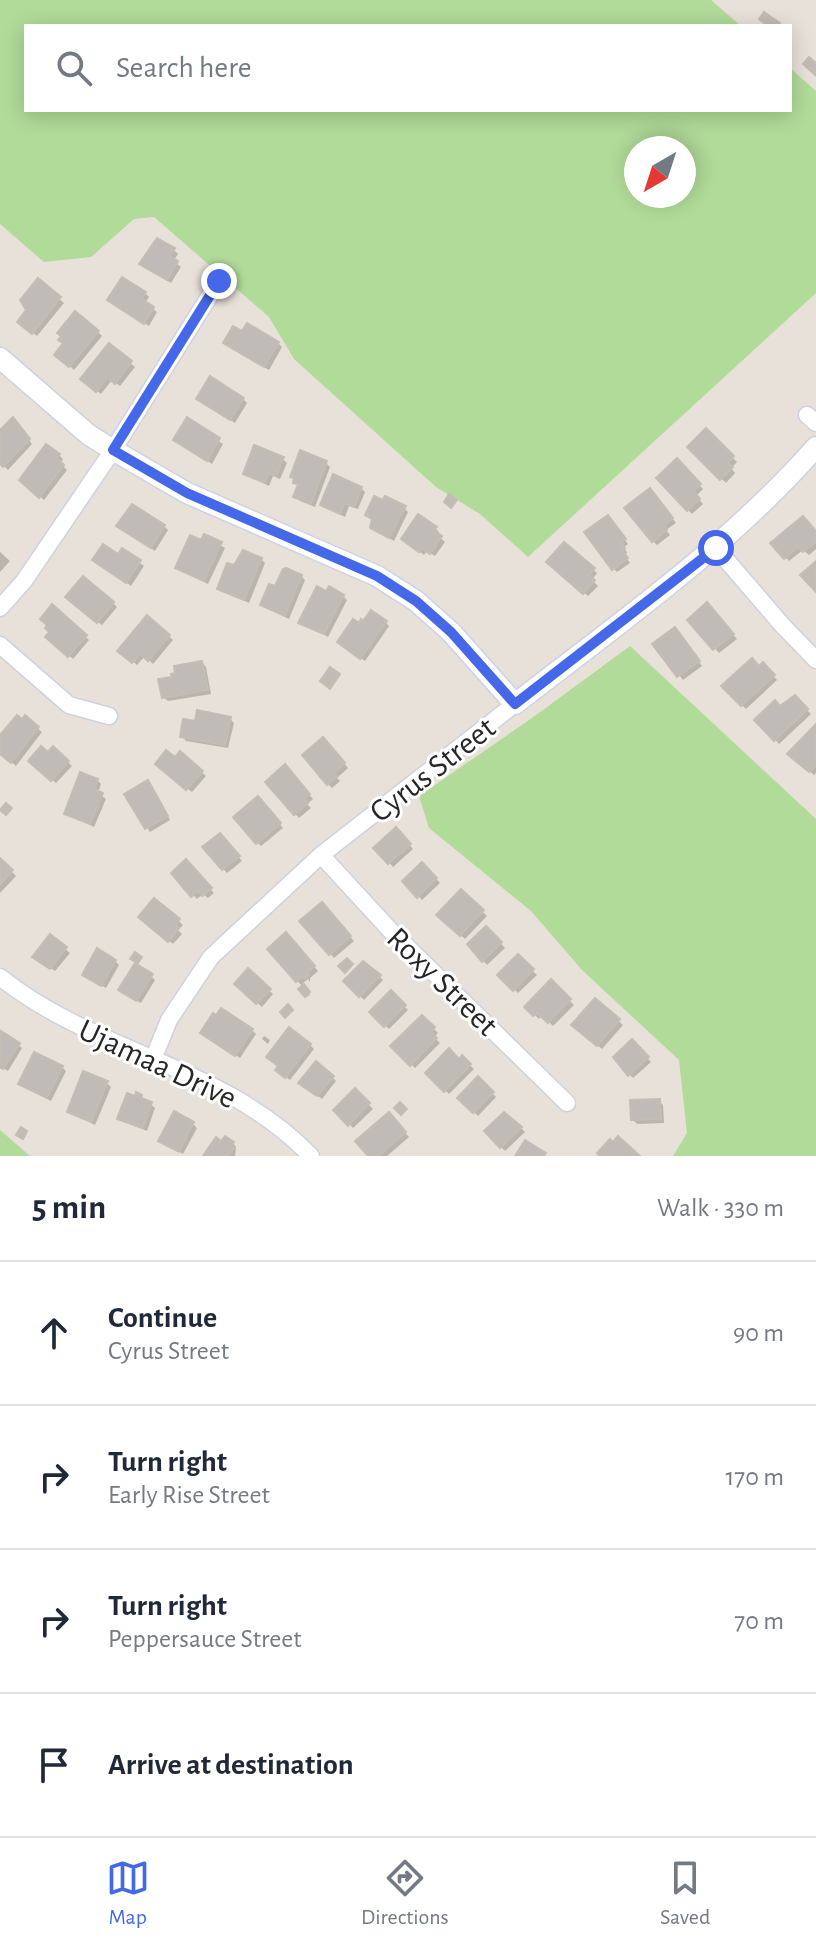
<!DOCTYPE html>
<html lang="en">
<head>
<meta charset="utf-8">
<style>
  :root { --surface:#fff; --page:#f6f6f7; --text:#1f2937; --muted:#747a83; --line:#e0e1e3; --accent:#4568e9 }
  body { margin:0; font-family:"Alegreya Sans",sans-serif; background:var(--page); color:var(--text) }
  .compass { position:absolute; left:624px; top:136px; width:72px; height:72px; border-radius:50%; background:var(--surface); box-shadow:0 4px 20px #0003; rotate:219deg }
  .stop { position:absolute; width:24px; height:24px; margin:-18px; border:6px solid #4568e9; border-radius:50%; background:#fff }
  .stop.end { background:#4568e9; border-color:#fff; box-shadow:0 2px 8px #0008 }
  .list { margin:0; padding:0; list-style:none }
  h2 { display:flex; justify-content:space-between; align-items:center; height:104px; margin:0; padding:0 32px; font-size:34px }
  h2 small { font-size:26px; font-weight:400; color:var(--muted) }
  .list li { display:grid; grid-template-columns:52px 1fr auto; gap:24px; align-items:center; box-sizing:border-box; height:144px; padding:0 32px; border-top:2px solid var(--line) }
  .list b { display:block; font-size:30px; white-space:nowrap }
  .list p { margin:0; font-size:26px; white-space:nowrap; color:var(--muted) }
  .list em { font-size:26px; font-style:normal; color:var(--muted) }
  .icon { flex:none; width:44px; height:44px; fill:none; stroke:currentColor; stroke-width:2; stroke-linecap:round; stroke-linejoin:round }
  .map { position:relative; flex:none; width:816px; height:1156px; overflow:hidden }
  .search { position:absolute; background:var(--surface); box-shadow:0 4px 20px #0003; left:24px; right:24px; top:24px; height:88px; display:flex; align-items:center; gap:20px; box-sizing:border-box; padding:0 28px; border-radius:0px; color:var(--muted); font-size:30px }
  .sheet { height:680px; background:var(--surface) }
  nav { display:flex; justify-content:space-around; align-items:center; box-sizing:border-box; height:112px; border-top:2px solid var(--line); background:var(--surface); font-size:22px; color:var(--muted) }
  nav a { display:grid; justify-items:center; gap:4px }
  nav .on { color:var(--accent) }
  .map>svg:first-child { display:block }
</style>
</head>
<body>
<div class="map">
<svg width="816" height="1156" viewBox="0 0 816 1156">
  <rect width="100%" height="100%" fill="#e8e1d9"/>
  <!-- green -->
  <path fill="#b1db99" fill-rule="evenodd" d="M0,0H711L741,26H26V110H790V68L816,91V293L528,557L480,514L436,487L294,359L269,317L154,217L134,219L91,257L44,262L0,224ZM636,148H684V196H636Z
    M630,646L816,819V1156H673L687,1133L679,1060L582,970L531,911L429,828L419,796L532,718Z
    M0,1130L30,1156H0Z"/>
  <!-- shadow -->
  <path fill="#0003" d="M174,250L178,254L173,261L181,267L171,283L146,268Z
    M38,281L64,303L37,336L20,322L29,310Z
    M145,293L149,297L145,303L157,312L149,326L114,303Z
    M98,332L102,336L74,370L57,354L65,344Z
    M278,343L282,347L269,370L230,347Z
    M109,346L135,367L120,386L112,380L101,394L87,383Z
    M243,399L247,403L235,423L202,402Z
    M13,420L32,444L8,470L0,462V433Z
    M187,420L223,444L212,464L179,443Z
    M706,431L737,462L731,468L735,473L726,483L690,447Z
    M59,455L63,459L60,463L67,470L44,500L25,484Z
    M283,459L287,463L280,479L273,476L269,486L245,474Z
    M677,461L703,489L696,496L703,504L692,514L658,478Z
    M326,463L330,467L315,507L300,501L296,496L299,487L295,482Z
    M361,488L365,492L358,509L349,506L345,517L322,505Z
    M653,494L676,523L666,530L670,535L657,545L653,541Z
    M404,508L408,512L394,541L372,528L374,520L367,515Z
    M612,522L628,544L624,547L627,553L624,555L630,563L617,572L613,568Z
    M164,526L168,530L155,551L123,530Z
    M435,528L439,532L437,535L445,542L435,556L427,551L424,555L408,543Z
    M816,534V549L809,555L803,550L789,561L773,543Z
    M205,537L225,548L208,584L177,568Z
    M564,544L597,573L592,580L598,586L588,596L552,566Z
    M123,551L144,566L131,586L99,563L119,557Z
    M0,552L10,561L0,572Z
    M261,559L265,563L249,603L219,589L235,568Z
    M301,576L305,580L289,619L262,605L276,589Z
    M343,596L347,600L328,637L301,622Z
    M71,601L113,603L117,607L102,625Z
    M707,605L737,639L719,653L690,620Z
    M52,607L89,640L73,659L47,637L52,632Z
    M147,618L173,640L153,664L145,656L137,665L120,650Z
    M385,622L389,626L365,661L343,646L359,626Z
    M678,634L702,666L683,680L655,644Z
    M202,663L206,667L211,694L168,701L163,697L174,678Z
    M763,665L777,680L746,709L723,686Z
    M794,698L811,714L779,744L757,720Z
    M25,718L42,732L16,766L0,752V738Z
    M230,719L234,723L228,748L186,741L182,736L197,723Z
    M816,727V773L814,775L794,758Z
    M327,744L348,768L337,778L340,781L332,788L328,784Z
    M53,749L72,766L56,783L31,761L49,755Z
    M180,754L206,776L192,792L161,768Z
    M284,767L313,799L307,804L311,808L299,818L267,782Z
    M97,780L101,784L98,793L106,799L94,827L66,813Z
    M151,786L170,820L150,832L127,795Z
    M258,799L283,828L261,846L236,817Z
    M396,830L413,849L393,867L376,848Z
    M220,835L242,861L227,873L205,848Z
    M0,860L16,876L0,893Z
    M186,862L214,893L208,898L203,894L197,899L173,873Z
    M422,864L440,883L422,900L405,881Z
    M461,891L487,916L465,939L438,915Z
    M155,900L183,925L178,930L182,934L173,944L141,917Z
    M321,905L354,941L334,958L302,921Z
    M486,928L505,948L487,965L469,944Z
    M286,935L318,971L310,978V982L308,979L302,984L310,994L307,997L301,989L303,987L269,949Z
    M50,936L70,953L55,971L38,960Z
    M518,957L537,975L518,993L500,975Z
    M115,961L119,965L106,988L88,978Z
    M248,971L273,994L262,1007L236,984Z
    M375,972L383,980L364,1000L345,981Z
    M151,976L155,980L141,1003L125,994Z
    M551,982L574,1005L553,1026L542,1015L539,1019L526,1007Z
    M391,993L408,1010L389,1029L371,1012Z
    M595,1000L623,1025L602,1049L578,1029Z
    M422,1017L438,1033L434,1037L440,1043L415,1068L393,1046Z
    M252,1030L256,1034L240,1058L207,1036Z
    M1,1033L22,1048L8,1071L0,1066Z
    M264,1036L270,1040L268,1044L262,1039Z
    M632,1042L651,1062L633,1078L629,1074Z
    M310,1045L314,1049L290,1080L282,1074Z
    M462,1058L474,1069L449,1094L428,1073Z
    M62,1067L66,1071L51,1101L25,1087Z
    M332,1077L336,1081L322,1099L305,1087Z
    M478,1079L496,1097L478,1116L460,1098Z
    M107,1083L111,1087L95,1125L69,1112Z
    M355,1091L373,1109L353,1128L336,1110Z
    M141,1096L155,1108L147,1131L124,1122L119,1118Z
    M659,1101L663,1105L664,1123L637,1124L633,1120Z
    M389,1115L409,1137L387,1156H371Z
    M193,1124L197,1128L183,1154L161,1141Z
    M517,1124L525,1132L505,1151L486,1131Z
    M222,1143H233L236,1147L235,1156H205Z"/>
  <!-- building -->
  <path fill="#c0bbb6" stroke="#c3bdb3" stroke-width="2" d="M764,12L780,23L778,26H768L759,19Z
    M809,57L816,63L815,75L803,64Z
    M157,238L175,248L170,256L178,261L167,280L139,264Z
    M122,277L146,292L142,299L154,307L144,324L107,300Z
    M38,278L61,297L32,334L17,322L26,310L20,300Z
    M75,311L99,331L69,367L54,355L63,343L58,340L61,336L57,333Z
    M247,323L279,342L264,367L223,343L233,326L242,331Z
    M109,343L132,361L115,384L107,377L96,392L80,379Z
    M210,376L244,398L230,420L196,399Z
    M13,417L30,439L3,467L0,464V430Z
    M187,417L220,438L207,461L173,440Z
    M706,428L734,456L728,463L733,467L720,480L687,447Z
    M46,444L60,454L57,458L64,465L39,498L19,480Z
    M254,445L284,457L276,476L269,473L265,483L243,474Z
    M300,450L327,461L311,504L293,497L298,484L293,483L294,478L290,477Z
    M677,458L701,484L693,491L700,499L687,511L656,478Z
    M333,474L362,487L354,507L345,503L340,514L320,505Z
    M650,488L673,518L664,525L667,530L652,542L624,508Z
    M449,494L457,500L451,508L444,502Z
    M374,496L382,500L385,496L406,506L389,538L370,528L372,519L365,515Z
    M132,504L165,525L151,548L116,526Z
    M418,514L437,527L434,530L442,536L430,554L422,548L419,552L401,539Z
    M608,515L626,539L621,542L625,548L622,550L628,558L612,570L584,532Z
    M803,516L816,531V542L803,552L798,547L784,559L770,543Z
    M204,534L222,542L204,581L175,568L190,535L201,540Z
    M564,542L595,568L589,575L595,580L583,594L546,562Z
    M103,544L118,554L122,548L141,560L126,583L92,560Z
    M243,550L262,558L244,600L217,589L227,563L234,565Z
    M816,561V592L800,575Z
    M286,568L302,575L285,616L260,605L269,584L275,586L283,569Z
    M83,576L114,602L97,623L65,597Z
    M317,586L326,591L329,586L344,595L324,634L298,623Z
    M707,602L734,634L713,650L687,620Z
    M52,604L87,635L68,657L45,637L49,632L45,628L47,625L40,619Z
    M371,610L387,621L360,659L337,642L353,619L359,623L361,619L363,621Z
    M147,615L170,635L148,661L140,654L132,663L117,651Z
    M675,627L700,661L677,677L652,644Z
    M752,658L759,666L763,662L775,675L741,706L721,686Z
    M202,661L208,690L162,698L158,679L172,677L171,674L175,673L174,666Z
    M330,667L340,674L330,689L320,681Z
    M795,695L808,709L774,741L754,720L775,700L780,706Z
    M197,710L231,717L225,745L180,737L183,719L195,721Z
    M17,715L22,719L25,715L39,727L11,763L0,754V735Z
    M816,724V765L809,772L787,754Z
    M323,737L345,763L334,773L337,776L327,785L302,755Z
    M41,746L48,752L53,746L69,761L51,781L28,761Z
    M166,750L175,757L180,751L203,771L186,790L155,764Z
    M285,764L310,794L304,799L308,803L294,815L265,782Z
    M80,772L98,779L94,789L103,793L90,824L64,814Z
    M148,780L168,816L145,829L124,794Z
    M258,796L281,823L256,844L233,817Z
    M6,803L12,808L6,815L0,810Z
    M396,827L411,844L388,864L373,848Z
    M220,833L240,856L222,870L202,847Z
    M0,858L13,870L0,885Z
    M186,859L212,888L202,896L198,891L191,897L171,873Z
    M422,862L437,878L417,898L402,881Z
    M461,889L484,910L460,936L436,915Z
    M154,898L180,919L175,925L179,928L168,942L138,917Z
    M322,902L351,936L329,955L299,921Z
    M486,926L502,942L482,962L467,944Z
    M286,932L315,966L307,973L309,975L305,979L302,977L296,982L267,949Z
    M50,934L67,947L50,969L32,957Z
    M97,948L116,960L101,986L82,975Z
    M135,952L142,957L138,963L130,959Z
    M518,954L534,969L513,991L497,975Z
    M347,958L353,964L345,973L338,966Z
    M363,961L381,975L359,997L343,981Z
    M135,963L153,974L136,1001L118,990Z
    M248,968L271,989L256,1004L234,984Z
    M551,979L571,999L548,1023L537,1013L533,1016L524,1007Z
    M304,984L310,992L305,997L298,989Z
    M391,990L406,1005L384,1027L369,1012Z
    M595,998L620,1019L597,1046L571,1025Z
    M288,1004L293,1010L285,1018L280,1012Z
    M221,1008L253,1029L235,1056L200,1033L213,1013L216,1015Z
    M422,1015L435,1027L431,1032L437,1038L410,1066L390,1046Z
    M289,1027L311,1044L285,1078L275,1070L278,1066L266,1057Z
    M1,1031L20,1043L3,1069L0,1067Z
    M632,1039L649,1057L628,1076L613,1057Z
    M449,1048L459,1059L462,1055L471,1064L444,1092L425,1073Z
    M34,1052L63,1066L47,1098L18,1084Z
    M316,1061L334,1076L317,1096L298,1083Z
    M83,1071L108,1081L91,1122L67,1112Z
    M478,1076L494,1092L473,1113L457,1098Z
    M355,1088L370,1103L348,1126L333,1110Z
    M136,1092L142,1095L141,1098L152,1102L143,1128L117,1119L127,1093L135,1096Z
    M660,1099L661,1119L631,1120L630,1100Z
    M400,1102L407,1109L401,1115L394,1108Z
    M174,1111L194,1122L179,1152L158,1141Z
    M389,1112L406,1132L379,1156H368L355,1141Z
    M504,1112L522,1127L500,1148L484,1131Z
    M21,1127L27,1131L23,1139L16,1135Z
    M225,1136L234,1142L231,1146L234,1148L228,1156H203L216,1137L221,1141Z
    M618,1136L640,1156H600L597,1153L610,1139L613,1142Z
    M525,1140L546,1153L544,1156H515Z"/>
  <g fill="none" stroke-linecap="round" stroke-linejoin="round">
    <!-- minor casing -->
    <g stroke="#ced2df" stroke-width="19">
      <path id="minor" d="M807,415L816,423
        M716,548L783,626L816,660
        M0,608L24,581L113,450L219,281
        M0,645L69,705L109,716
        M321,855L390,930L567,1103
        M0,977C96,1054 222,1064 311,1156
        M154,1057L169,1020L211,957L321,855L515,704"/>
    </g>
    <!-- tertiary casing -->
    <g stroke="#ced2df" stroke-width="23">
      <path id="tertiary" d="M0,358L89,435L113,450L187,493L377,576L416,601L451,632L515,704C619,623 728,547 816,447"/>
    </g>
    <!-- minor -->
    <use href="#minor" stroke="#fff" stroke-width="16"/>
    <!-- tertiary -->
    <use href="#tertiary" stroke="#fff" stroke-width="20"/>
  </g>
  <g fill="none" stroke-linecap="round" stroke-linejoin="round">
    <!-- route -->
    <path stroke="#4568e9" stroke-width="10" d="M219,281L113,450L187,493L377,576L416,601L451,632L515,704L716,548"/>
  </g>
  <g text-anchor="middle" stroke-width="6" stroke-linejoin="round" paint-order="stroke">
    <!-- street labels -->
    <g font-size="32" fill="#262626" stroke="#fff">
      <text transform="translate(432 769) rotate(-38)" y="11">Cyrus Street</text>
      <text transform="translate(443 981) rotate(44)" y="11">Roxy Street</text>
      <text transform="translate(158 1063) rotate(25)" y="11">Ujamaa Drive</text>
    </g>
  </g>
</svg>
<svg class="compass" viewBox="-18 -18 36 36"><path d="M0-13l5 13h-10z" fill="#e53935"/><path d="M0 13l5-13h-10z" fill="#747a83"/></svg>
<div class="stop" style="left:716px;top:548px"></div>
<div class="stop end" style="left:219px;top:281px"></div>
<div class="search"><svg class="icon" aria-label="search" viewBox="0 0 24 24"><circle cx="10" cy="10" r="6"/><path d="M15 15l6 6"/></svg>Search here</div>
</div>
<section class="sheet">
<h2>5 min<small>Walk · 330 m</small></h2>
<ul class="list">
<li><svg class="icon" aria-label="ahead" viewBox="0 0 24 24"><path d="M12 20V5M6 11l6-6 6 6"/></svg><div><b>Continue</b><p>Cyrus Street</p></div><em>90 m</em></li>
<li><svg class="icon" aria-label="right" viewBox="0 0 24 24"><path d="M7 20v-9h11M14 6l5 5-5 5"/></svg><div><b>Turn right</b><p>Early Rise Street</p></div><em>170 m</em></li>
<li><svg class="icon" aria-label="right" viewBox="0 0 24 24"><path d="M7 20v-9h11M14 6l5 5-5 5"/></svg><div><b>Turn right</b><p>Peppersauce Street</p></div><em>70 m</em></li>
<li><svg class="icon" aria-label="arrive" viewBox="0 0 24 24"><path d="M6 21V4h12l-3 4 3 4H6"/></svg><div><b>Arrive at destination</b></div></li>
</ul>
</section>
<nav>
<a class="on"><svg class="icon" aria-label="map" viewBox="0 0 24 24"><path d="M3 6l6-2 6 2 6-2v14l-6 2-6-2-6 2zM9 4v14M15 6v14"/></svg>Map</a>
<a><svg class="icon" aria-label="directions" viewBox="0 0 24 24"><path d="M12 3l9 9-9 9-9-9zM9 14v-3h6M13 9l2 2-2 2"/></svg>Directions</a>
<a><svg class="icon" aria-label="saved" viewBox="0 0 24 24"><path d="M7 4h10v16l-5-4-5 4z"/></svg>Saved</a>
</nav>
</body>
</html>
